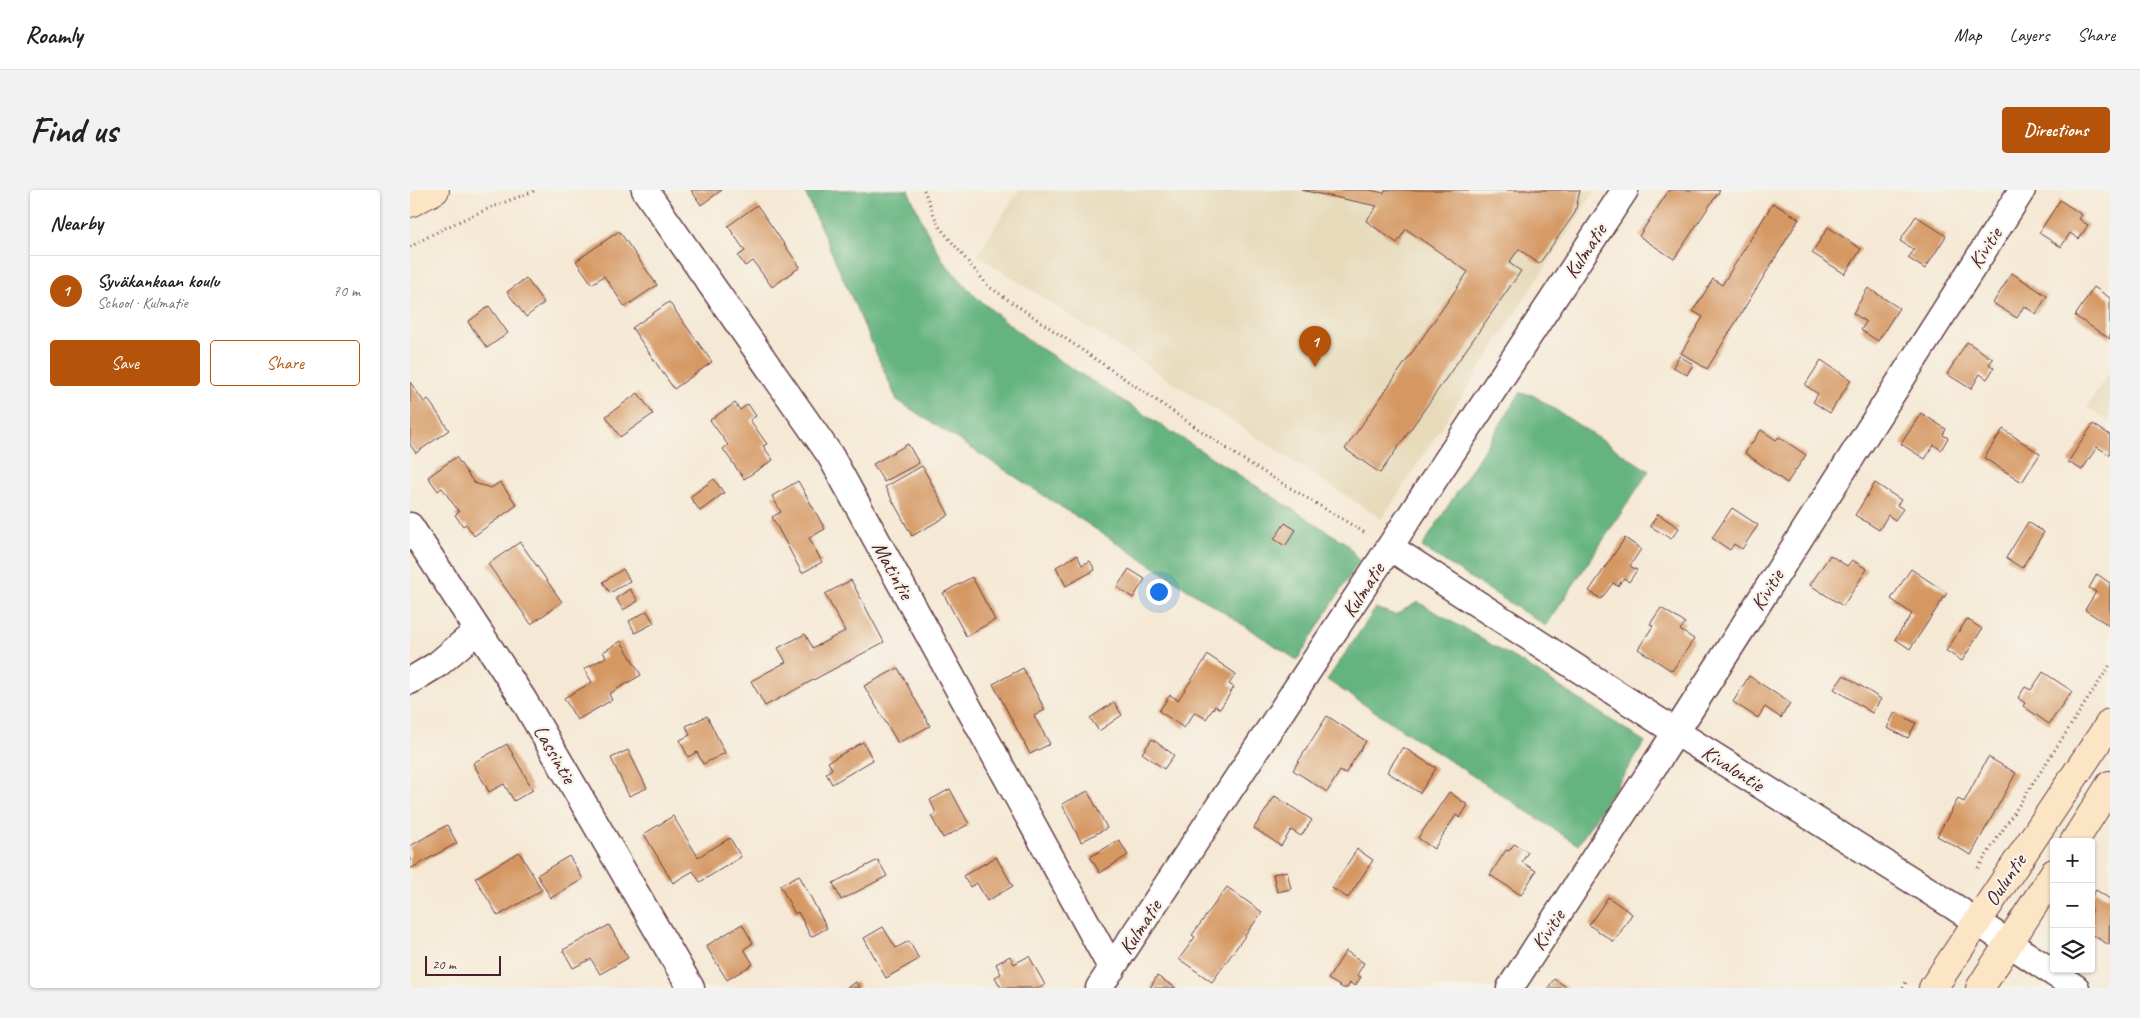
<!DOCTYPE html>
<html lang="en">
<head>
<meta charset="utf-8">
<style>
  :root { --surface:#fff; --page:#f2f2f2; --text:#202124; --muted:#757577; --line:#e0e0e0; --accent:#b45309 }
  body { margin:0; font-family:Caveat,sans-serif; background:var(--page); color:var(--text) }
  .controls { position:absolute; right:15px; bottom:15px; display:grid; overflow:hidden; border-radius:5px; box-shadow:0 1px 4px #0004 }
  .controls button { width:45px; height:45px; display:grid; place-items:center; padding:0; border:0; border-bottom:1px solid var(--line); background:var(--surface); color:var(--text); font:25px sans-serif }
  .scale { position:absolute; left:15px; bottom:12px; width:76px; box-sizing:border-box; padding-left:5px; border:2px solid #4a1f2b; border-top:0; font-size:14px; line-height:18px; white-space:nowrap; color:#4a1f2b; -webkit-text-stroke:4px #f7f3e8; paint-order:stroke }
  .you { position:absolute; left:748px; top:401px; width:18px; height:18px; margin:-12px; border:4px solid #fff; border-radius:50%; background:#1a73e8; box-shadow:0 0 0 8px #1a73e833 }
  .badge { display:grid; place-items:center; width:32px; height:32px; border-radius:50%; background:var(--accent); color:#fff; font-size:16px; font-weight:700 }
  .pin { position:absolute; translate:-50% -41px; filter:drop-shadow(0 1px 2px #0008) }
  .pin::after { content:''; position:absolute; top:26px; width:18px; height:15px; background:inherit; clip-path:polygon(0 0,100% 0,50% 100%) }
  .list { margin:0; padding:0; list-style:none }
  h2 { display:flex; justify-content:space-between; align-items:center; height:65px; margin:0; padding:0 20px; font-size:21px }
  h2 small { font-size:16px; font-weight:400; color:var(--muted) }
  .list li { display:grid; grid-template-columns:32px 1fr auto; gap:15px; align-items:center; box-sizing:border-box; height:70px; padding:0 20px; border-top:1px solid var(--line) }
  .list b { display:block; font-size:19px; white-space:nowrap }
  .list p { margin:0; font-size:16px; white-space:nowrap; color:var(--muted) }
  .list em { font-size:16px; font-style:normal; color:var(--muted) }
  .actions { display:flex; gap:10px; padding:15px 20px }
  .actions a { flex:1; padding:11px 0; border:1px solid var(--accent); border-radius:5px; text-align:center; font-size:18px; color:var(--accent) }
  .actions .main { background:var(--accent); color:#fff }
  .icon { flex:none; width:28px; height:28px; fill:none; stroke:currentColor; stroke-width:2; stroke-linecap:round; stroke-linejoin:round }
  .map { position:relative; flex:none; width:1700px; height:798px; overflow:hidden; border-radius:5px }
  header { display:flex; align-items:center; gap:30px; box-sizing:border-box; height:70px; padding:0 25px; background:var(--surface); border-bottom:1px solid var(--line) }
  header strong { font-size:24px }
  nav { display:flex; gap:28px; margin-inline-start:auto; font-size:18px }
  .intro { display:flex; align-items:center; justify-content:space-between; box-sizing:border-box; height:120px; padding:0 30px }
  h1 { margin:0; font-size:35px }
  .button { padding:12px 22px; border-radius:5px; background:var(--accent); color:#fff; font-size:18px; font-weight:700 }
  main { display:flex; gap:30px; padding:0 30px }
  aside { flex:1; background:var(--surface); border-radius:5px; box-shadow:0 1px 4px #0004 }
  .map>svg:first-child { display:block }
</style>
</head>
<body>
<header>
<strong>Roamly</strong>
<nav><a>Map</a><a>Layers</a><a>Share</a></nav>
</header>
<div class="intro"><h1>Find us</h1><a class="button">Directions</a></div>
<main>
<aside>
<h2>Nearby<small></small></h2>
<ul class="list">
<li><span class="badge">1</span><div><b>Syväkankaan koulu</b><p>School · Kulmatie</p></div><em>70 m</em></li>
</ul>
<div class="actions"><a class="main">Save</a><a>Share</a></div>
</aside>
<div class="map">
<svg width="1700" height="798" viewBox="0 0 1700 798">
  <rect width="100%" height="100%" fill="#f7f3e8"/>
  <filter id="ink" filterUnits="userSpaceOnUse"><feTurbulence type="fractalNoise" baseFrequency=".02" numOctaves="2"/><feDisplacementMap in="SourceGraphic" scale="10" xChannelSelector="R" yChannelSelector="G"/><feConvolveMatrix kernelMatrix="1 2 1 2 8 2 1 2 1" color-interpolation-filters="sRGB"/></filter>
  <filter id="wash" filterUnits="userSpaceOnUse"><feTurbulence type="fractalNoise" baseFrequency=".0096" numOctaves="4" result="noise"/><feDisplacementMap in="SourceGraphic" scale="20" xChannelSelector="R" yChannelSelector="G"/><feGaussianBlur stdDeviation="1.12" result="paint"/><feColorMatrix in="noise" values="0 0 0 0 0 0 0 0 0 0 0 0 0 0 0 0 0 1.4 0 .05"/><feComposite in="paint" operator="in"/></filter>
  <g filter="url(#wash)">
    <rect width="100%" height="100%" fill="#f5e9d5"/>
    <!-- built -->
    <path fill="#e6daba" d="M609,0H1185L972,329L567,65Z
      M1700,181V232L1677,217Z"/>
    <!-- forest -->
    <path fill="#65b47f" stroke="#586a55" d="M394,0H498L515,38L534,72L567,108L621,152L937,354L949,371L887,470L487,210Z
      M1110,203L1123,205L1239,281L1136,436L1012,357Z
      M1008,412L1113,473L1235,552L1168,655L917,490L966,418L985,425Z"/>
    <g id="blocks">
      <!-- building -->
      <path fill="#d59864" d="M281,0H312L291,15Z
        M891,0H960L974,3L975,0H1170L1165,23L1129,74L1109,59L1099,73L1111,81L970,283L935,259L1058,82L996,39L987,53L956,31L967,16Z
        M1259,0H1310L1264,69L1229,46Z
        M1650,10L1672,25L1669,29L1678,35L1669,49L1660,43L1651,57L1629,43Z
        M1363,13L1389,29L1297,179L1271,163L1293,127L1283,121L1303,89L1312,95Z
        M347,15L390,77L362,97L343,71L335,76L328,66L335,61L318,36Z
        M1506,26L1536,46L1515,79L1498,68L1504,60L1490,51Z
        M1418,37L1451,59L1435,84L1402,63Z
        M209,41L247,95L215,117L194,86L182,94L166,71Z
        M1602,83L1637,106L1626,124L1614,116L1607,128L1583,113Z
        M116,88L134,113L116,127L97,102Z
        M1684,97L1700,108V149L1665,126Z
        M1458,98L1489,118L1468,151L1451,140L1456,132L1443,123Z
        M259,112L302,172L264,199L222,138Z
        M79,116L98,143L77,158L58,132Z
        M1557,152L1583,169L1579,174L1584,178L1577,189L1570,184L1561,199L1537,184Z
        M1269,166L1283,174L1277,185L1263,177Z
        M1411,170L1441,190L1420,223L1403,212L1408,204L1395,195Z
        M0,192L14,212L18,209L39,240L6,263L0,255Z
        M228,203L243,224L210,247L196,226Z
        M325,213L330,220L338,214L346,226L340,230L357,254L353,256L363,270L334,289L313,259L318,255L300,230Z
        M1511,223L1536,239L1533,245L1538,248L1531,260L1524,255L1515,269L1491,254Z
        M1683,234L1700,245V265L1687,257L1672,280L1658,272Z
        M1593,239L1630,264L1612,292L1574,268Z
        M1351,240L1366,250L1369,247L1396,265L1377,293L1335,263Z
        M498,254L509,273L474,292L463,274Z
        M46,267L64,293L81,298L90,292L107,315L64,346L56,334L53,336L45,325L49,322L32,298L28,301L18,287Z
        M512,276L539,325L502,346L475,297Z
        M304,289L314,303L290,321L280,307Z
        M388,291L415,339L399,348L412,372L392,383L362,327L371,322L362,306Z
        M1465,293L1491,310L1487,315L1493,319L1485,330L1478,325L1469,340L1445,325Z
        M1322,318L1348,335L1332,359L1324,354L1320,360L1302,348Z
        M1248,324L1269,338L1261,349L1240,336Z
        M1618,332L1634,342L1612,378L1596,368Z
        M875,333L886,340L875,356L864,349Z
        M1215,348L1231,359L1220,376L1227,380L1219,392L1214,388L1208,396L1203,393L1191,409L1179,401Z
        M110,352L152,412L121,434L78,374Z
        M667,365L672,375L680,371L685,380L656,396L646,377Z
        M1420,365L1437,376L1442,370L1457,379L1433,416L1400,395Z
        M213,379L220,391L200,403L193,392Z
        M719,379L735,389L723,408L707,397Z
        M1501,379L1537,403L1500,459L1485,449L1502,424L1481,409Z
        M1687,384L1700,393V436L1675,420L1686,402L1679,398Z
        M562,387L585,430L556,446L533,403Z
        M441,390L474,452L355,516L341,491L376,472L368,458L395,444L403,458L435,441L415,404Z
        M220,399L228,411L213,420L206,408Z
        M1251,418L1275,433L1270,440L1284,449L1262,481L1228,459L1243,436L1240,434Z
        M237,421L244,433L225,443L219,431Z
        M1557,429L1572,439L1552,471L1536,461Z
        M211,451L231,485L199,504L202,510L167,530L154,508L182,492L174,479L196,467L193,462Z
        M798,465L826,484L819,494L824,497L810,519L805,516L796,529L785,522L774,538L749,521L760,505L768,510Z
        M488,478L520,536L488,553L454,496Z
        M613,478L635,520L624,526L640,554L620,564L583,494Z
        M1633,482L1662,501L1639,534L1613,516L1615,513L1608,508L1615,497L1621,500Z
        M1434,485L1471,509L1462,523L1424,499Z
        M1339,486L1380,513L1371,528L1355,517L1348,528L1323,512Z
        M704,512L712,525L689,541L680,528Z
        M1485,522L1506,533L1498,548L1477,538Z
        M297,526L315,563L293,574L287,562L278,567L270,550L280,545L276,536Z
        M917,526L956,551L935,584L930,581L917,602L883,580Z
        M742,549L764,565L754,579L732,563Z
        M453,552L463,570L422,594L416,583L422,579L418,572Z
        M97,554L123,600L104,611L94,594L79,602L63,573Z
        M993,557L1026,578L1010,603L977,582Z
        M218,560L237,598L219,606L201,568Z
        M1578,567L1606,583L1561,665L1527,646L1548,609L1554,612Z
        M540,599L559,634L533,648L521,626L526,623L520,610Z
        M678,601L697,638L671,652L652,614Z
        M1039,602L1058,615L1050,628L1046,625L1024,659L1008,648Z
        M865,606L902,630L891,646L881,640L871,656L844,638Z
        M263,626L288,667L320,648L331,667L290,692L283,681L263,693L234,644Z
        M37,635L47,653L0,679V656Z
        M709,650L718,665L690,683L680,667Z
        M1104,654L1118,662L1112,672L1126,681L1111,705L1080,685L1096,660L1099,661Z
        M947,659L963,670L938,708L922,698Z
        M109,662L132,700L88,726L65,688Z
        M159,666L173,689L141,708L127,685Z
        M586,667L603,696L577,711L567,693L560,697L553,686Z
        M468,670L477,686L431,710L423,693Z
        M877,681L881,699L867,702L863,684Z
        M389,685L417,738L401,747L388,722L385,724L370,695Z
        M817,697L852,722L802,792L769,769L785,747L782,745Z
        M1686,700L1700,709L1699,755L1681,744V708Z
        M1198,707L1222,724L1204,752L1179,735Z
        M332,734L343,753L334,759L343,774L317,790L296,756Z
        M199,735L218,768L190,784L181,769L163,778L153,760Z
        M473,737L486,758L499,751L509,769L476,788L454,748Z
        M936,761L954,773L947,785L951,787L945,796L940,793L937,798H933L918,789Z
        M600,766L604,774L619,766L635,795L629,798H591L585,787L591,784L586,774Z
        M747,786L766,798H740Z
        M1144,789L1158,798H1138Z
        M446,792L450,798H436Z"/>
    </g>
  </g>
  <g filter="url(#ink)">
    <use href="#blocks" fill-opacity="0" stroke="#643d44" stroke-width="1"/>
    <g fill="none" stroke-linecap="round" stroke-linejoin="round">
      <!-- street casing -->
      <g stroke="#643d44" stroke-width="29">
        <path id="street" d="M235,0L420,265L702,779
          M0,336L113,509L281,798
          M981,358L1266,542L1543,716L1666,798
          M0,491L28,474L68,440
          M689,798L1215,0
          M1100,798L1266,542L1612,0"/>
      </g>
      <!-- secondary casing -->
      <g stroke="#643d44" stroke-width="30">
        <path id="secondary" d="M0,13L25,0
          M1664,652L1700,595
          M1523,798L1700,533
          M1570,798L1644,683"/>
      </g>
      <!-- path -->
      <path stroke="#643d44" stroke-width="3" stroke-dasharray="1 4" stroke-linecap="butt" d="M514,0L528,35L578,96L837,272L957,344
        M0,57C40,33 84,16 127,0
        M1568,678L1700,475
        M1493,798L1496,792"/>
      <!-- street -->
      <use href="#street" stroke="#fff" stroke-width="26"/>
      <!-- secondary -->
      <use href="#secondary" stroke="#fce5c4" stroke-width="28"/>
    </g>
  </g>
  <g text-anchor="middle" stroke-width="4.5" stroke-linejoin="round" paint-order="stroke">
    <!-- street labels -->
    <g font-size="21" fill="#4a1f2b" stroke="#f7f3e8">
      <text transform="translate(1575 58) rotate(-57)" y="7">Kivitie</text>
      <text transform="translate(1175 61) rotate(-57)" y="7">Kulmatie</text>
      <text transform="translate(483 380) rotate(61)" y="7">Matintie</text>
      <text transform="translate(953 400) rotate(-57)" y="7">Kulmatie</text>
      <text transform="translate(1357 400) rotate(-58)" y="7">Kivitie</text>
      <text transform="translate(145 564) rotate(60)" y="7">Lassintie</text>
      <text transform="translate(1323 578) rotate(32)" y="7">Kivalontie</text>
      <text transform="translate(1595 690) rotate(-56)" y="7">Ouluntie</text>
      <text transform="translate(730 737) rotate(-57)" y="7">Kulmatie</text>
      <text transform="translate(1138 740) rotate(-57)" y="7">Kivitie</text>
    </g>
  </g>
</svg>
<div class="controls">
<button>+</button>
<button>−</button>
<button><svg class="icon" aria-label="layers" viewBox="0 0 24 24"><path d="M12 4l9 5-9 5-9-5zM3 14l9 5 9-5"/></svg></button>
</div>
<div class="scale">20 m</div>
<div class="you"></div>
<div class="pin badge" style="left:905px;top:177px">1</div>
</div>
</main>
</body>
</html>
